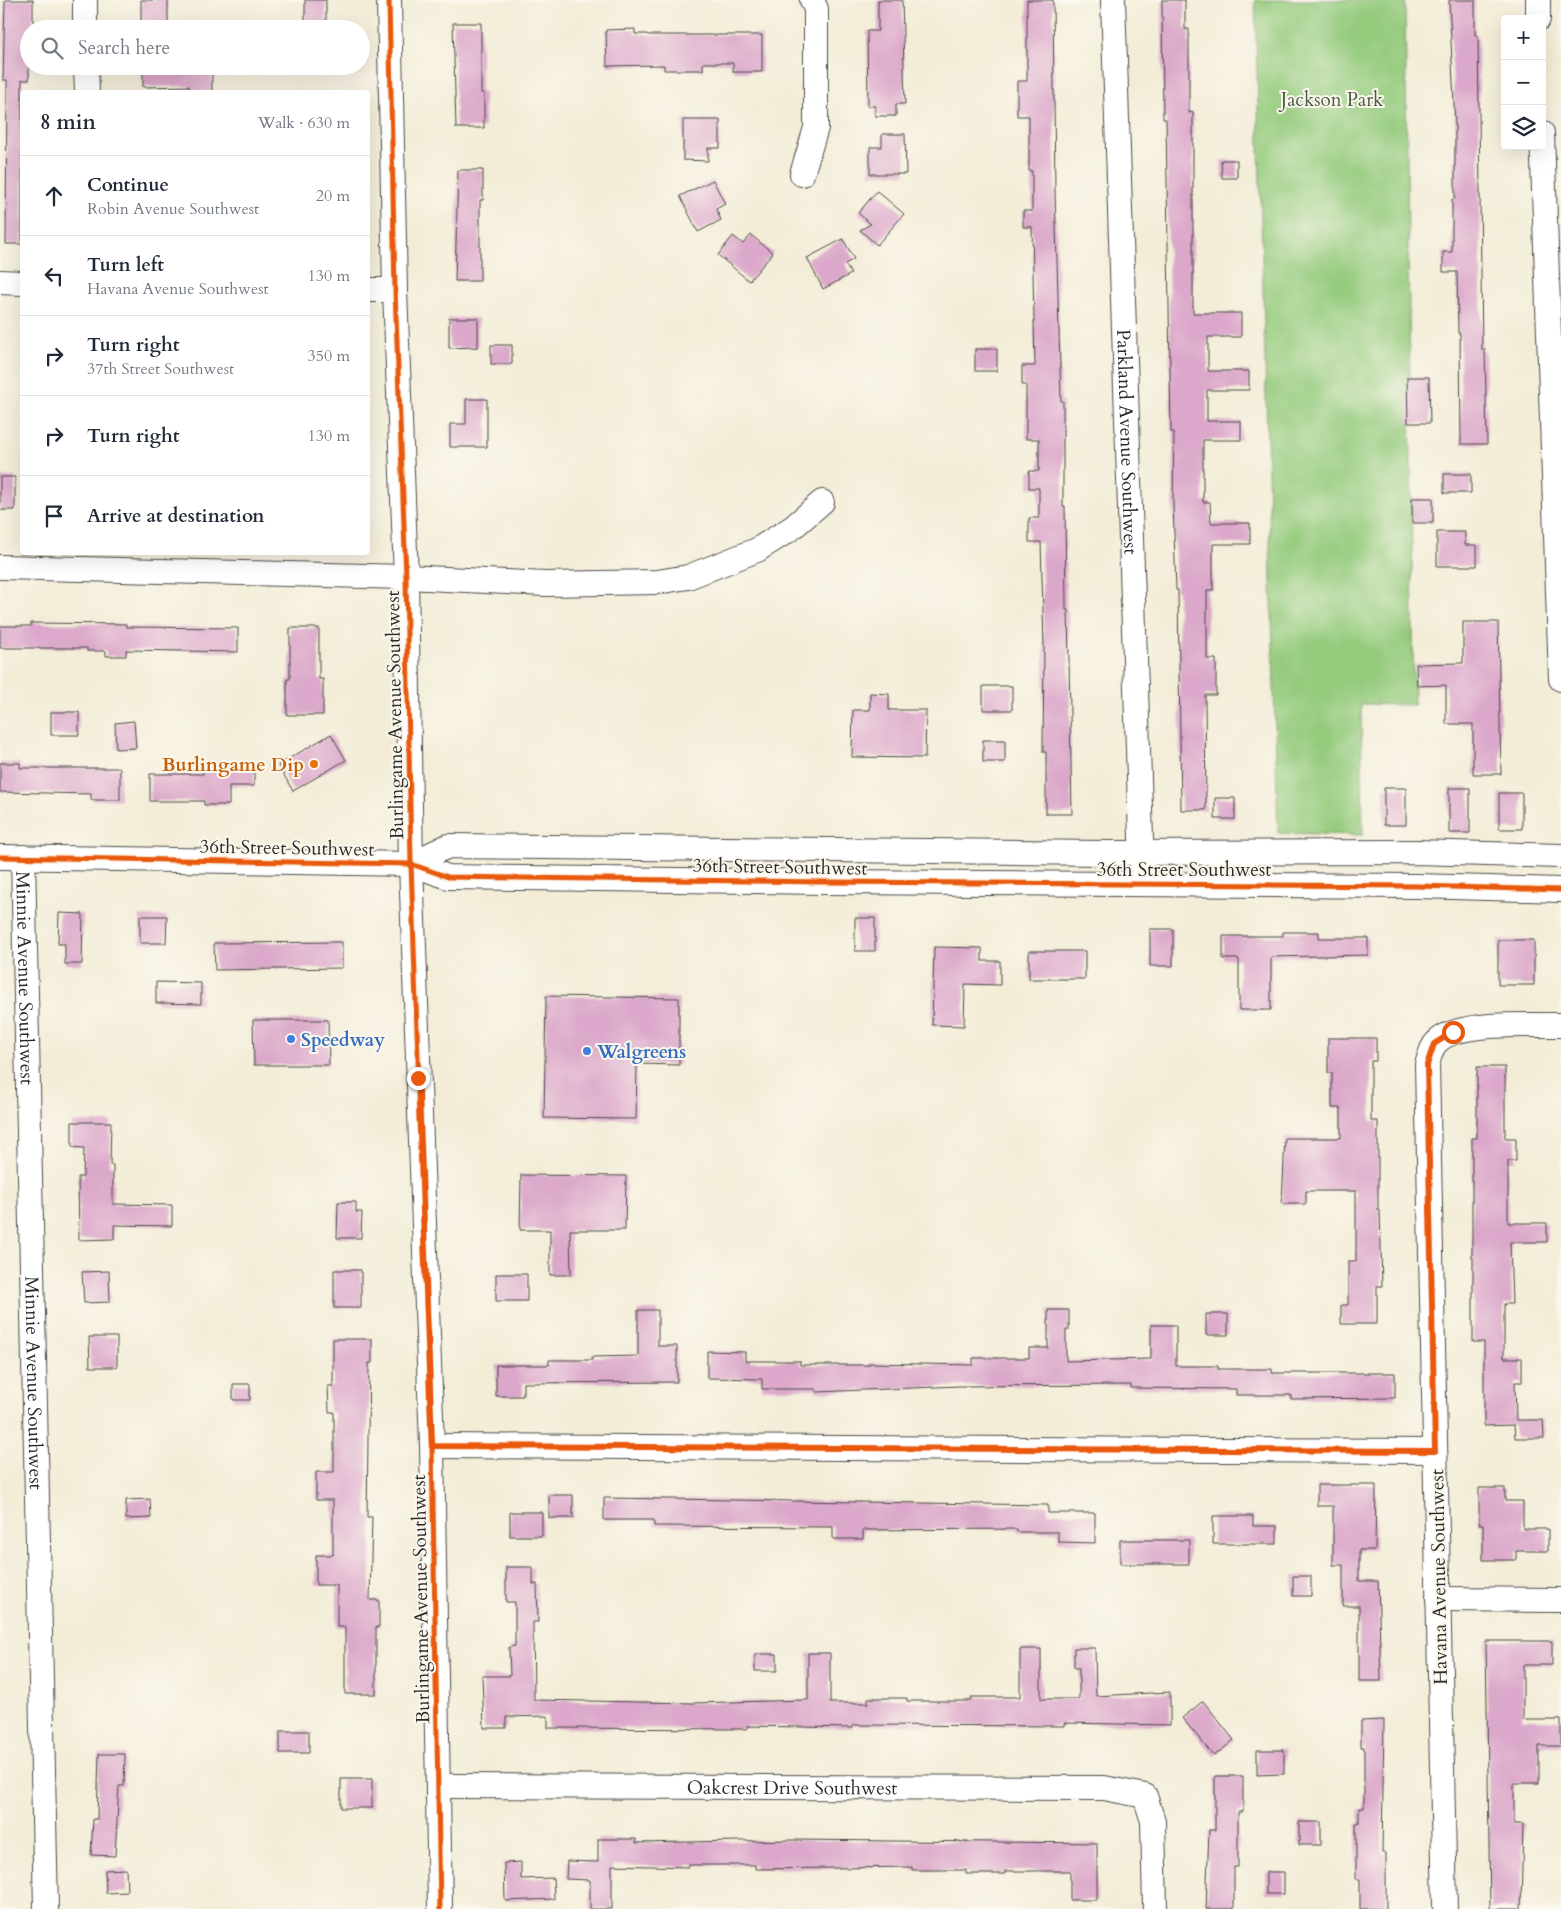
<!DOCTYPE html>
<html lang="en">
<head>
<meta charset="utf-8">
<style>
  :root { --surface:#fff; --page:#f2f2f3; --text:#1f2937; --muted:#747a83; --line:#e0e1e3 }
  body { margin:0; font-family:Cardo,serif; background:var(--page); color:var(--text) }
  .controls { position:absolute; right:15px; top:15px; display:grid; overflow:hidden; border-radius:5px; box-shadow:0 5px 20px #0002 }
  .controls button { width:45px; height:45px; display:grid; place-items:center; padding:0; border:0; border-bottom:1px solid var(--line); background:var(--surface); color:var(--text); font:25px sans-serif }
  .stop { position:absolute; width:15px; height:15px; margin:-11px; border:4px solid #ea580c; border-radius:50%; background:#fff }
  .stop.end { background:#ea580c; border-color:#fff; box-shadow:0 1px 5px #0008 }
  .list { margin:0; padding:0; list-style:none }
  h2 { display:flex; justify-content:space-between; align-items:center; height:65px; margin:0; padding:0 20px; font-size:21px }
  h2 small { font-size:16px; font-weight:400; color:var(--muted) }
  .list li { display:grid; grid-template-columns:32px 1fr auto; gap:15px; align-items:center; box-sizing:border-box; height:80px; padding:0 20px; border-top:1px solid var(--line) }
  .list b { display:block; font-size:19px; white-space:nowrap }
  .list p { margin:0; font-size:16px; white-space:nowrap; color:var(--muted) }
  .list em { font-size:16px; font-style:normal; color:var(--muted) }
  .icon { flex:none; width:28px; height:28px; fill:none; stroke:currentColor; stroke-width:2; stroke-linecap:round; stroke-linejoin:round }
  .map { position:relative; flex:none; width:1561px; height:1909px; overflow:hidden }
  .search { position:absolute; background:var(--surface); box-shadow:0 5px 20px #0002; left:20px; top:20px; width:350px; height:55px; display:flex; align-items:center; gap:12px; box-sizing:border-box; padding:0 18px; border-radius:28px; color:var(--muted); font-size:19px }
  .panel { position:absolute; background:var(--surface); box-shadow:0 5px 20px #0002; left:20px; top:90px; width:350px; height:465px; border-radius:5px }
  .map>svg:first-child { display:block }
</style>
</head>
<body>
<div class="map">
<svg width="1561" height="1909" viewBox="0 0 1561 1909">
  <rect width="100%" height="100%" fill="#fbf7ec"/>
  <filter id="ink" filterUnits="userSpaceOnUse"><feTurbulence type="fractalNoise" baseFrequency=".02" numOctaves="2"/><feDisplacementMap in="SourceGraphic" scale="10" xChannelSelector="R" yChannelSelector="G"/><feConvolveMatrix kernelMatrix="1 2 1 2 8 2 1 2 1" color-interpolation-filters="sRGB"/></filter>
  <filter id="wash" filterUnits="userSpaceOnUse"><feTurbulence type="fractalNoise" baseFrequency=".0096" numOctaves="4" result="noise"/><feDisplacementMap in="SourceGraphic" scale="20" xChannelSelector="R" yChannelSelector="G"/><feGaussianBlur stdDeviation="1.12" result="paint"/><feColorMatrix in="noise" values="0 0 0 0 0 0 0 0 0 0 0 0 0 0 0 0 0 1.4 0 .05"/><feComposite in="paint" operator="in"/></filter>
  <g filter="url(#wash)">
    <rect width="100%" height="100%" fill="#f3edd8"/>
    <!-- green -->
    <path fill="#94cb7d" stroke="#607b54" d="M1255,0H1405L1414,705L1361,704L1363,835L1278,833Z"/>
    <g id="blocks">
      <!-- building -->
      <path fill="#dba7ca" d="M5,0H33V29H29V80H22V244H6L7,80H3Z
        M141,0H168V29H141Z
        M305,0H326V29H305Z
        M878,0H902L905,104H896V116H875V106H868L867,31H878Z
        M1027,0H1053L1055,192L1061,401H1063V506H1065L1066,610H1068L1072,814H1046V752H1043L1044,647L1041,542H1029V518H1039V488H1029V471H1039V439H1026V385H1022V366H1035L1032,227H1023V211H1032V171H1029V116H1017V81H1027Z
        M1162,0H1185V29H1189V113L1193,112V313H1241V337H1208V371H1249V390H1207V421H1241V440H1203V502H1210L1211,523H1250V544H1213V590H1207V659H1216V695H1205L1206,810H1181L1178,590H1176L1173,503L1174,432H1171L1166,119H1163Z
        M1449,0H1475V35H1478L1482,350H1485L1487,444H1461L1460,333H1458L1457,272H1443V252H1452V199H1455V124Z
        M453,23H481V93H484V128H456Z
        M635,29V34H647L648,35H762V72H733V63H703V70H664V65L607,66L606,30Z
        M143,66H170V71H212V92H189V86L143,87Z
        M683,120H720V148H708V161L683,160Z
        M882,134H905L906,174H870V147H882Z
        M1221,160H1237V178H1222Z
        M458,170H483V200H480V281H455Z
        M713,180L725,204L716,209L721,220L698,232L680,196Z
        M877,191L904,214L877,245L860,230L871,224L858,213Z
        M751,235L773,253L749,281L718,255L733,236L743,244Z
        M843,239L854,259L845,264L851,274L823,289L807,258Z
        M449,318H478V347L449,348Z
        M491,345H512V364H491Z
        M975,349H997V371H975Z
        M1407,377H1429L1430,423H1408Z
        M466,399H487V447H450V424H466Z
        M1444,474H1471V493H1444Z
        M0,477H15V510H0Z
        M1412,498H1433V523H1412Z
        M1437,532H1465V545H1477V566H1437Z
        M1463,622H1498L1501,774H1473V724H1446V685L1417,686L1416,664L1463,663Z
        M31,623L126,624V627L238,628V652L126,650V656H106V651H87V648H0V626H31Z
        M290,628H319V679H323V715H287V679H290Z
        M983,686H1012V710H983Z
        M870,693L889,694V710H926L925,758L852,757L853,710H870Z
        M51,712H79V735H51Z
        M134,721L136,748L116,749L115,723Z
        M331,734L346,760L293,791L278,765Z
        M983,740H1005V762H983Z
        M0,763H20V768H120V800H91V794L0,792Z
        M254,765V786H229V805H204V801H150V774H203V766Z
        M1384,788H1406V825H1384Z
        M1449,788H1470V833H1449Z
        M1499,793H1522V829H1499Z
        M1215,798H1235V819H1215Z
        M59,913L83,914L82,964H65V944H58Z
        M140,916H167L166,943H140Z
        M855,918H875V951H855Z
        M1150,929H1173V966H1150Z
        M1283,932H1319V938H1368V955L1271,957V1010H1239V959H1223V936H1283Z
        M1498,940H1534V985H1498Z
        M342,942V968L215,970L214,943Z
        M934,947L982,948V961H1000V985L965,984L964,1026L932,1025Z
        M1029,951H1085V979H1029Z
        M156,982L201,983V1004L156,1003Z
        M546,996L679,998V1065L637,1064L636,1119L544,1118Z
        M253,1020H328L329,1065H254Z
        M1328,1038H1376V1061H1371V1121H1378V1210H1380L1382,1286H1377V1324H1341V1305H1348V1261H1356V1191H1306V1204H1282L1285,1138H1341V1108H1332V1073H1328Z
        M1477,1067H1505V1138H1516V1161H1508V1223H1547V1242H1510L1512,1304H1504V1358H1522V1382H1515L1516,1420H1543L1544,1438H1515L1514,1425L1484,1426V1342H1473V1258H1472V1138H1477Z
        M72,1122H111L110,1165H113V1204L172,1205V1226L114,1225V1239L79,1240L78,1177H83L84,1148L72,1147Z
        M521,1175L626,1176L625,1230H570L571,1275H550V1230H520Z
        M338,1202H356V1212H362L361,1238H337Z
        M334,1270H361V1308H334Z
        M109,1271L110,1302L84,1303L82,1272Z
        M496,1274H527V1301H496Z
        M638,1310H658V1346H677V1382L523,1383V1396H496V1365H549V1360H592V1357L638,1356Z
        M1048,1310H1069V1330H1066V1361L1151,1359V1325H1176V1366H1218V1369H1272V1373H1395V1398L1291,1399V1395H1236V1389L1131,1388V1385L960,1386L816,1392V1389H762V1379L707,1378V1351L745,1352V1361H800V1365H869V1363L973,1365V1358H1029V1348H1048Z
        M1206,1314H1228V1335H1206Z
        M89,1337H117V1367H90Z
        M333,1339H372V1363H369L367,1517H372L370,1600H379V1627H376V1694H345V1627H337V1585H316V1555H333V1500H316V1472H334V1412H329L328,1386H333Z
        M233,1384H250V1400H233Z
        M1317,1485H1376L1375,1550H1359V1581H1378L1381,1681H1359V1606H1343V1565H1333V1506H1317Z
        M1479,1488H1505V1501H1523V1529H1548V1551H1516V1560H1483V1524H1479Z
        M549,1495H573V1518H549Z
        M604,1498L1048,1505V1513H1095V1543L1058,1542V1532H1017V1529L863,1530V1539H833V1527L654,1526V1520H604Z
        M150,1499L151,1518L126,1519V1500Z
        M510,1512H542V1536H510Z
        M1213,1516H1253V1526H1277V1544H1213Z
        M1120,1540H1189V1564H1120Z
        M506,1567H533V1584H537L538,1622H533L534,1700L692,1703L808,1700V1653H830V1703H868V1698H907V1701H971V1697H1020V1649H1041V1699H1079V1668H1074V1648H1095L1096,1696L1170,1692V1725L1064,1723V1726L853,1725V1728L747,1726V1729L548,1728V1716L506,1717V1728H484L482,1676H510L509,1647L515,1646V1602H506Z
        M1293,1576H1311V1596H1293Z
        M1486,1641H1552V1665H1523V1720H1561V1746H1539V1783H1514V1824H1523L1521,1909H1490Z
        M755,1654H777V1671H755Z
        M1203,1701L1234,1740L1214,1756L1182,1718Z
        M1384,1720L1382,1853H1386V1909H1360V1879H1356V1823H1359V1808H1364V1747H1361V1721Z
        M280,1731H309V1753H280Z
        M1257,1750H1284V1774L1257,1775Z
        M99,1754H125L124,1786H119L115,1856L91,1855L93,1819H97Z
        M1215,1776H1243V1812H1238V1867H1234V1909H1206L1209,1830H1215Z
        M341,1779H372V1808H341Z
        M1299,1822H1321V1845H1299Z
        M598,1839H636V1843L793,1840L1097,1843V1900H1070V1871H1005V1874H966V1870H912V1867L755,1869V1865H688V1867L612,1865V1909H590V1880L566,1879L567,1861L598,1862Z
        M521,1862V1879L553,1878L554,1899L505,1901L504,1863Z
        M126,1869L127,1892L106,1893L105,1870Z
        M1266,1872H1284V1894H1266Z"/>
    </g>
  </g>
  <g filter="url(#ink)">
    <use href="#blocks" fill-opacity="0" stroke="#494845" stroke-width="1"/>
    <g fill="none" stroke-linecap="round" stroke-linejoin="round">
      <!-- minor casing -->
      <g stroke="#494845" stroke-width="26">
        <g id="minor">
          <path d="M85,0V29"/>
          <path d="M389,0L395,290L406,577L411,864L432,1446L440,1909"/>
          <path id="s1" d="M1113,0L1142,868"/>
          <path d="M1538,0V19"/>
          <path d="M86,66L87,92"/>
          <path d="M1542,133L1561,679"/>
          <path d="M802,174L816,128V9L812,0"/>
          <path d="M0,282L22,283"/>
          <path d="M368,290H395"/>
          <path d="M0,567L406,577L545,584L657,582L688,577L757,550L792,528L822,502"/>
          <path d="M0,857L411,864L448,877L822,882L1417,886L1561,890"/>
          <path id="s2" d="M23,857L46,1909"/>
          <path d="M411,864L448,846L1107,853L1416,852L1561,856"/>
          <path d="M432,1446L1435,1451"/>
          <path d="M1438,1599L1561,1600"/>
          <path id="s3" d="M438,1786L1104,1788L1145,1796L1153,1821L1155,1909"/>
          <path d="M1445,1909L1427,1065C1429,1058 1431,1048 1436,1043C1456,1020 1531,1026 1561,1025"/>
        </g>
      </g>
      <!-- minor -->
      <use href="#minor" stroke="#fff" stroke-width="24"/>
      <!-- cycleway casing -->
      <g stroke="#fbf7ec" stroke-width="8">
        <path id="cycleway" d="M389,0L395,290L406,577L411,864L432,1446L440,1909
          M0,857L411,864L448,877L822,882L1417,886L1561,890"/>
      </g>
      <!-- cycleway -->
      <use href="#cycleway" stroke="#e8590c" stroke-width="5"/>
    </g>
  </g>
  <g fill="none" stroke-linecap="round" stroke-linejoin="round" filter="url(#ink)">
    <!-- route -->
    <path stroke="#ea580c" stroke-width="6" d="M418,1078L432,1446L1435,1451L1427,1065L1434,1044L1453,1032"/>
  </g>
  <!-- markers -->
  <circle fill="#e8710a" stroke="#fbf7ec" stroke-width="2" cx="314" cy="764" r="5"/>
  <g fill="#3f7fe0" stroke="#fbf7ec" stroke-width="2">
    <circle cx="291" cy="1039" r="5"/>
    <circle cx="587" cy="1051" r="5"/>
  </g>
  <g text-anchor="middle" stroke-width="4" stroke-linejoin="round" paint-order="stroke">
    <!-- park labels -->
    <g font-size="19" fill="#4a5b44" stroke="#fbf7ec">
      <text x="1332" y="106">Jackson Park</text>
    </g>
    <!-- street labels -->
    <g font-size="19" fill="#2b2b2b" stroke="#fbf7ec">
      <text dy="7" stroke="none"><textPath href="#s1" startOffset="442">Parkland Avenue Southwest</textPath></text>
      <text transform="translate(394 715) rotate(-91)" y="7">Burlingame Avenue Southwest</text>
      <text transform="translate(287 847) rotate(1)" y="7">36th Street Southwest</text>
      <text transform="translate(780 866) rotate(1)" y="7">36th Street Southwest</text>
      <text x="1184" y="876">36th Street Southwest</text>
      <text dy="7" stroke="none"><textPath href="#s2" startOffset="121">Minnie Avenue Southwest</textPath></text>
      <text dy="7" stroke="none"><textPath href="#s2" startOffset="526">Minnie Avenue Southwest</textPath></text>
      <text transform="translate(1438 1577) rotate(-91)" y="7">Havana Avenue Southwest</text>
      <text transform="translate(420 1599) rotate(-91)" y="7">Burlingame Avenue Southwest</text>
      <text dy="7" stroke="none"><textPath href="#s3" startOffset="354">Oakcrest Drive Southwest</textPath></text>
    </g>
    <!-- food labels -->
    <g font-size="19" font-weight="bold" fill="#c56008" stroke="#fbf7ec" text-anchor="end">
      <text x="304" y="771">Burlingame Dip</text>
    </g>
    <!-- shop labels -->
    <g font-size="19" font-weight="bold" fill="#366cbe" stroke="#fbf7ec" text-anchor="start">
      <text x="301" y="1046">Speedway</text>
      <text x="597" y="1058">Walgreens</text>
    </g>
  </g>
</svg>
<div class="controls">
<button>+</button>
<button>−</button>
<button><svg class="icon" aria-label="layers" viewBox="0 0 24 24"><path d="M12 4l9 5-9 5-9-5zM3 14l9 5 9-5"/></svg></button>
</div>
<div class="stop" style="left:1453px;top:1032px"></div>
<div class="stop end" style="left:418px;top:1078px"></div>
<div class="search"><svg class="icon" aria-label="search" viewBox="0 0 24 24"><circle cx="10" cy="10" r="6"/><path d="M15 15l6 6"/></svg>Search here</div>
<section class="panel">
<h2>8 min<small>Walk · 630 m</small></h2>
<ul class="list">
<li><svg class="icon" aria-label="ahead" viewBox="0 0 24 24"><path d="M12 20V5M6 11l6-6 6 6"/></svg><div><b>Continue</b><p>Robin Avenue Southwest</p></div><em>20 m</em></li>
<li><svg class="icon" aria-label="left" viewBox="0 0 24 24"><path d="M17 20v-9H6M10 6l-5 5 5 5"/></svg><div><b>Turn left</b><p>Havana Avenue Southwest</p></div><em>130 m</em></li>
<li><svg class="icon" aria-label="right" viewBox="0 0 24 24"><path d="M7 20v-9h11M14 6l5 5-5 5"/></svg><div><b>Turn right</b><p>37th Street Southwest</p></div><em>350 m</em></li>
<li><svg class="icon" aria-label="right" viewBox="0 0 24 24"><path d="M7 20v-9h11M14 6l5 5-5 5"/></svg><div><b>Turn right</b></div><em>130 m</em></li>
<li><svg class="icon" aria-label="arrive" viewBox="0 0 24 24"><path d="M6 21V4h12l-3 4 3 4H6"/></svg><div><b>Arrive at destination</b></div></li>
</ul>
</section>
</div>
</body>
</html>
